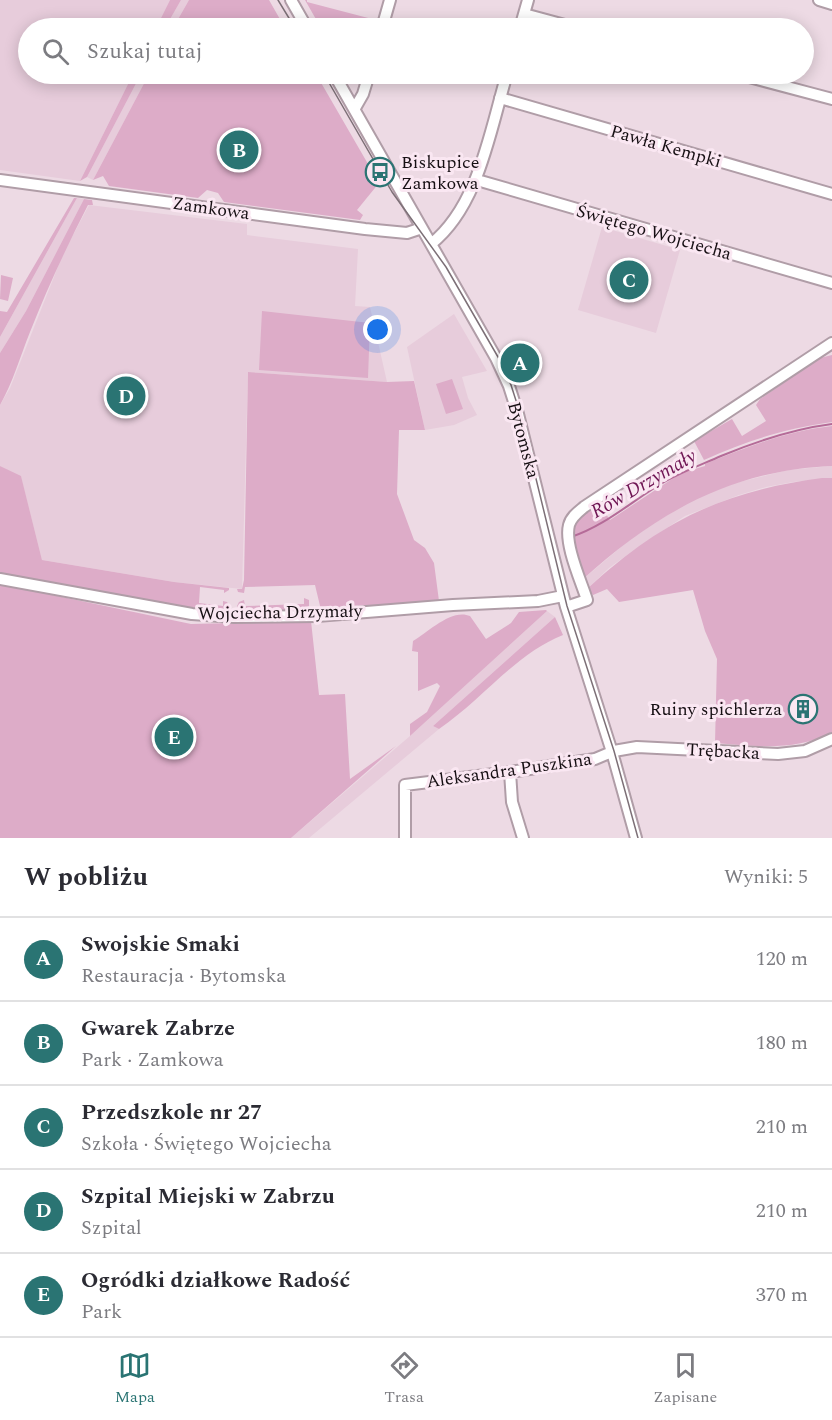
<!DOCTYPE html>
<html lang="pl">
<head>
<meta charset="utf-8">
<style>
  :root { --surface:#fff; --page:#f7f7f7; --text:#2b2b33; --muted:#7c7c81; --line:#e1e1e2; --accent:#2a7473 }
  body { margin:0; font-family:Spectral,serif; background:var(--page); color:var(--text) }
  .you { position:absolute; left:378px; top:330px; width:21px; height:21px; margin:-15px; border:4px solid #fff; border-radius:50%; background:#1a73e8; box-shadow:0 0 0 9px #1a73e833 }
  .badge { display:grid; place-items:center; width:39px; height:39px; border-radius:50%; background:var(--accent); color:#fff; font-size:20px; font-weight:700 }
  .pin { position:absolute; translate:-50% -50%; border:3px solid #fff; box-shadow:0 2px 6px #0006 }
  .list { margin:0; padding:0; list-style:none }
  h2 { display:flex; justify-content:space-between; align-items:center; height:78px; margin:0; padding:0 24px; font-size:26px }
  h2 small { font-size:20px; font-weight:400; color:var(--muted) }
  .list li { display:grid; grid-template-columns:39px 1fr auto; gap:18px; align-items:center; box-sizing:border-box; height:84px; padding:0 24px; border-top:2px solid var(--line) }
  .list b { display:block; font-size:22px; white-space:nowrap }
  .list p { margin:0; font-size:20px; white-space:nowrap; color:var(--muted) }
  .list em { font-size:20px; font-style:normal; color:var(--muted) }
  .icon { flex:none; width:33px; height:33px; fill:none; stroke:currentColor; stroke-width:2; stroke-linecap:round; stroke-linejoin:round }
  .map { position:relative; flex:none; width:832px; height:838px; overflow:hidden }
  .search { position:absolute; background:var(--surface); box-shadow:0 3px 15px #0003; left:18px; right:18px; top:18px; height:66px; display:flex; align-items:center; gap:15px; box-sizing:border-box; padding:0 21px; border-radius:33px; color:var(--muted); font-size:22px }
  .sheet { height:498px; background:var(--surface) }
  nav { display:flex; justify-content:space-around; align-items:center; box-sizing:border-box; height:84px; border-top:2px solid var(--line); background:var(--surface); font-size:16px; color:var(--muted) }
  nav a { display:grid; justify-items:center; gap:3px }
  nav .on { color:var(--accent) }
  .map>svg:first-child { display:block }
</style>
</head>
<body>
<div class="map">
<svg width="832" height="838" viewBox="0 0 832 838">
  <rect width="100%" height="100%" fill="#eddae4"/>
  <!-- built -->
  <path fill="#e7ccdb" d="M0,0H170L156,28H28V74H133L80,181L0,170Z
    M181,0H189L173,28H165Z
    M141,74H149L93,180L87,177Z
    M77,198L84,199L26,311L0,353V337Z
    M89,205L247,224V235L358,249L355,306L370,307L387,382L248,372L242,589L174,582L42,560L21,477L0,466V405L10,388L63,254Z
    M602,227L680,250L656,333L578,310Z
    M454,314L487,371L462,377L468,398L477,415L454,425L425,430L407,347Z
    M832,466V478L793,482L766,487L739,495L685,516L638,547L609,568L587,589L582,580L633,537L682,506L701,496L735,483L788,470Z
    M547,611L555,617L433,726L439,729L309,838H291L410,736Z"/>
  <!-- green -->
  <path fill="#ddacc8" d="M170,0H181L165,28H156Z
    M189,0H269L285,28H173Z
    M305,0H307V2L372,19L370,28H321Z
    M133,74H141L87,177L80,181Z
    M149,74H316L379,183L357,210L363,215L360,220L224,202L218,193L207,190L198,198L109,186L103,176L93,180Z
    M74,198H77L0,337V311L7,312Z
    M84,199L92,200L93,205H88C67,246 47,289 30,332C20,357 13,382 0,405V353L26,311Z
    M1,275L13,278L8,301L0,299Z
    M262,311L370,323L368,378L259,370Z
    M832,355V422C784,429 748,440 704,460L694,441L732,419L742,436L766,421L756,405L760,399L820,358Z
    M248,372L387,382L414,381L425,430H399L397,494L414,540L425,548L434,563L439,601L326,611L321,610L315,585L245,587L244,593L238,592L237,589H242L244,580Z
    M452,379L463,409L446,414L436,384Z
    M832,426V466C731,470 655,514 582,580C578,564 564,532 579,518C584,513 593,510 600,505L610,520L681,473L705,466V464C746,447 787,431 832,426Z
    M0,466L21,476L42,560L174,582L229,588V590L224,593V590L200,587L199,603L223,606V601L227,602L230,607L228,609L221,612L174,606L0,574Z
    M822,478H832V732C795,752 755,746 715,743L717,659L705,631L693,590L619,602L607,589L593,595L587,589C661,521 723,491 822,478Z
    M0,584L191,624L311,621L319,695L345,694L350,779L396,746L291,838H0Z
    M304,598L309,600V609L306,611L243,613L237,606L239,602L244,600L245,606L304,604Z
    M546,610L547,611L410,736V724L427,712L440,686L437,683L418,691V652L412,651L413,641C428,632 452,608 470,616L486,639L511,623L519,612Z
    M555,617L563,635C515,654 482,700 439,729L433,726Z"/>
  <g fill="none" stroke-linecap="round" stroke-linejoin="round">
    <!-- stream -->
    <path stroke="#b56b98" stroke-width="2" d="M571,537C607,525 634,499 666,481C684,471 703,464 721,456C757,441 793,429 832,424"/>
    <!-- minor casing -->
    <g stroke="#b09da7" stroke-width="14">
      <path id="minor" d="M291,0L307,28
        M819,0L832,4
        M524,14L576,28
        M382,28L390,0
        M520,28L528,0
        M334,74L496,358L509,386L518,414L566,607L612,752L636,838
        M738,74L832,99
        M500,98L832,194
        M355,108L363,94L369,74
        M0,180L365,229L407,233L422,228
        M477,180L832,283
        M431,244C479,206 490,130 507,74
        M0,579L192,614L234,617L317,616L453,605L538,601L563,596
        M566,607L587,600C581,581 564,544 569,525C571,517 578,512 584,507L832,343
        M510,772L512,802L523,838
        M405,838V785L510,772L595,759L614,751L637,747L778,754L805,751L832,739"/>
    </g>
    <!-- minor -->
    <use href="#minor" stroke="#fff" stroke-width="10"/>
    <!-- tram -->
    <path stroke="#7d7077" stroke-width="1.5" d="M278,0L295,28
      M324,74L392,192L446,267L498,357L511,385L520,413L567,606L614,751L638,838"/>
  </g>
  <!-- icons -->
  <defs>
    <g id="bus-ring" transform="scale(1.5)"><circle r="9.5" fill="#fae7f2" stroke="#2a7473" stroke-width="1.5"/><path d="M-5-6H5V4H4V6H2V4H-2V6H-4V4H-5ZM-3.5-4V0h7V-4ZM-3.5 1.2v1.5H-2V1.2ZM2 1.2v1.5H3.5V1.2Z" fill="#2a7473"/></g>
    <g id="building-ring" transform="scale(1.5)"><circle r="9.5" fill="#fae7f2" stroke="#2a7473" stroke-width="1.5"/><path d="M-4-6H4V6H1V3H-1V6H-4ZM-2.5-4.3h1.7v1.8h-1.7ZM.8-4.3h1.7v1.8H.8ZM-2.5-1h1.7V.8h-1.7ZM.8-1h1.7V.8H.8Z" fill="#2a7473"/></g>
  </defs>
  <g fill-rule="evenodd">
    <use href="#bus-ring" x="380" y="172"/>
    <use href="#building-ring" x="803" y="709"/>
  </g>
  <g text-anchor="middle" stroke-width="6" stroke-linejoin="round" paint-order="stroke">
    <!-- street labels -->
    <g font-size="18" fill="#160f13" stroke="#fae7f2">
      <text transform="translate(666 146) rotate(16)" y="6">Pawła Kempki</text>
      <text transform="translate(211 208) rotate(8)" y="6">Zamkowa</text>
      <text transform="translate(654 232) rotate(16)" y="6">Świętego Wojciecha</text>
      <text transform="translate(524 440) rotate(75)" y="6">Bytomska</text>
      <text transform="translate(280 612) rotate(-1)" y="6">Wojciecha Drzymały</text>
      <text transform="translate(723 751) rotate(3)" y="6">Trębacka</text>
      <text transform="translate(509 770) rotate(-8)" y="6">Aleksandra Puszkina</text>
    </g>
    <!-- poi labels -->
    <g font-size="18" fill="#160f13" stroke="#fae7f2" text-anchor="start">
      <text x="401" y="168">Biskupice<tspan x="401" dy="21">Zamkowa</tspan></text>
      <text x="782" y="715" text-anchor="end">Ruiny spichlerza</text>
    </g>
    <!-- water labels -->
    <g font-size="20" font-style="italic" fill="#6f1554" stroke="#fae7f2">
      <text transform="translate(643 483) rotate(-30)" y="7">Rów Drzymały</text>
    </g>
  </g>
</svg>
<div class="you"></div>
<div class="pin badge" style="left:520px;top:363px">A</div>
<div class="pin badge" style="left:239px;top:150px">B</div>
<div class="pin badge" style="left:629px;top:280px">C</div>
<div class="pin badge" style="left:126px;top:396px">D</div>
<div class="pin badge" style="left:174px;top:737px">E</div>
<div class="search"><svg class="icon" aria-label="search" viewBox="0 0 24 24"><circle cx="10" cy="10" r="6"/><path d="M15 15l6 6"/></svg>Szukaj tutaj</div>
</div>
<section class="sheet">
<h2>W pobliżu<small>Wyniki: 5</small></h2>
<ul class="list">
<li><span class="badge">A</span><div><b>Swojskie Smaki</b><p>Restauracja · Bytomska</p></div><em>120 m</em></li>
<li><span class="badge">B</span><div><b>Gwarek Zabrze</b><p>Park · Zamkowa</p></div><em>180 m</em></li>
<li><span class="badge">C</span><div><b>Przedszkole nr 27</b><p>Szkoła · Świętego Wojciecha</p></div><em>210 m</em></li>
<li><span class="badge">D</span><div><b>Szpital Miejski w Zabrzu</b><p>Szpital</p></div><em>210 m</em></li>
<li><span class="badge">E</span><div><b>Ogródki działkowe Radość</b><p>Park</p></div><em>370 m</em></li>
</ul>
</section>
<nav>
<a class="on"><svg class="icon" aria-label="map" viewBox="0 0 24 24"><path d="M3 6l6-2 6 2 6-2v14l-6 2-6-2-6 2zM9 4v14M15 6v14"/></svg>Mapa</a>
<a><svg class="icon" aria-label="directions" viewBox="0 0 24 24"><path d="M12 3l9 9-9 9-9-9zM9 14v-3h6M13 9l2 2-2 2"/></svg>Trasa</a>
<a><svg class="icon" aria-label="saved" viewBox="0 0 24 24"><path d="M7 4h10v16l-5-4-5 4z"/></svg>Zapisane</a>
</nav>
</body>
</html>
